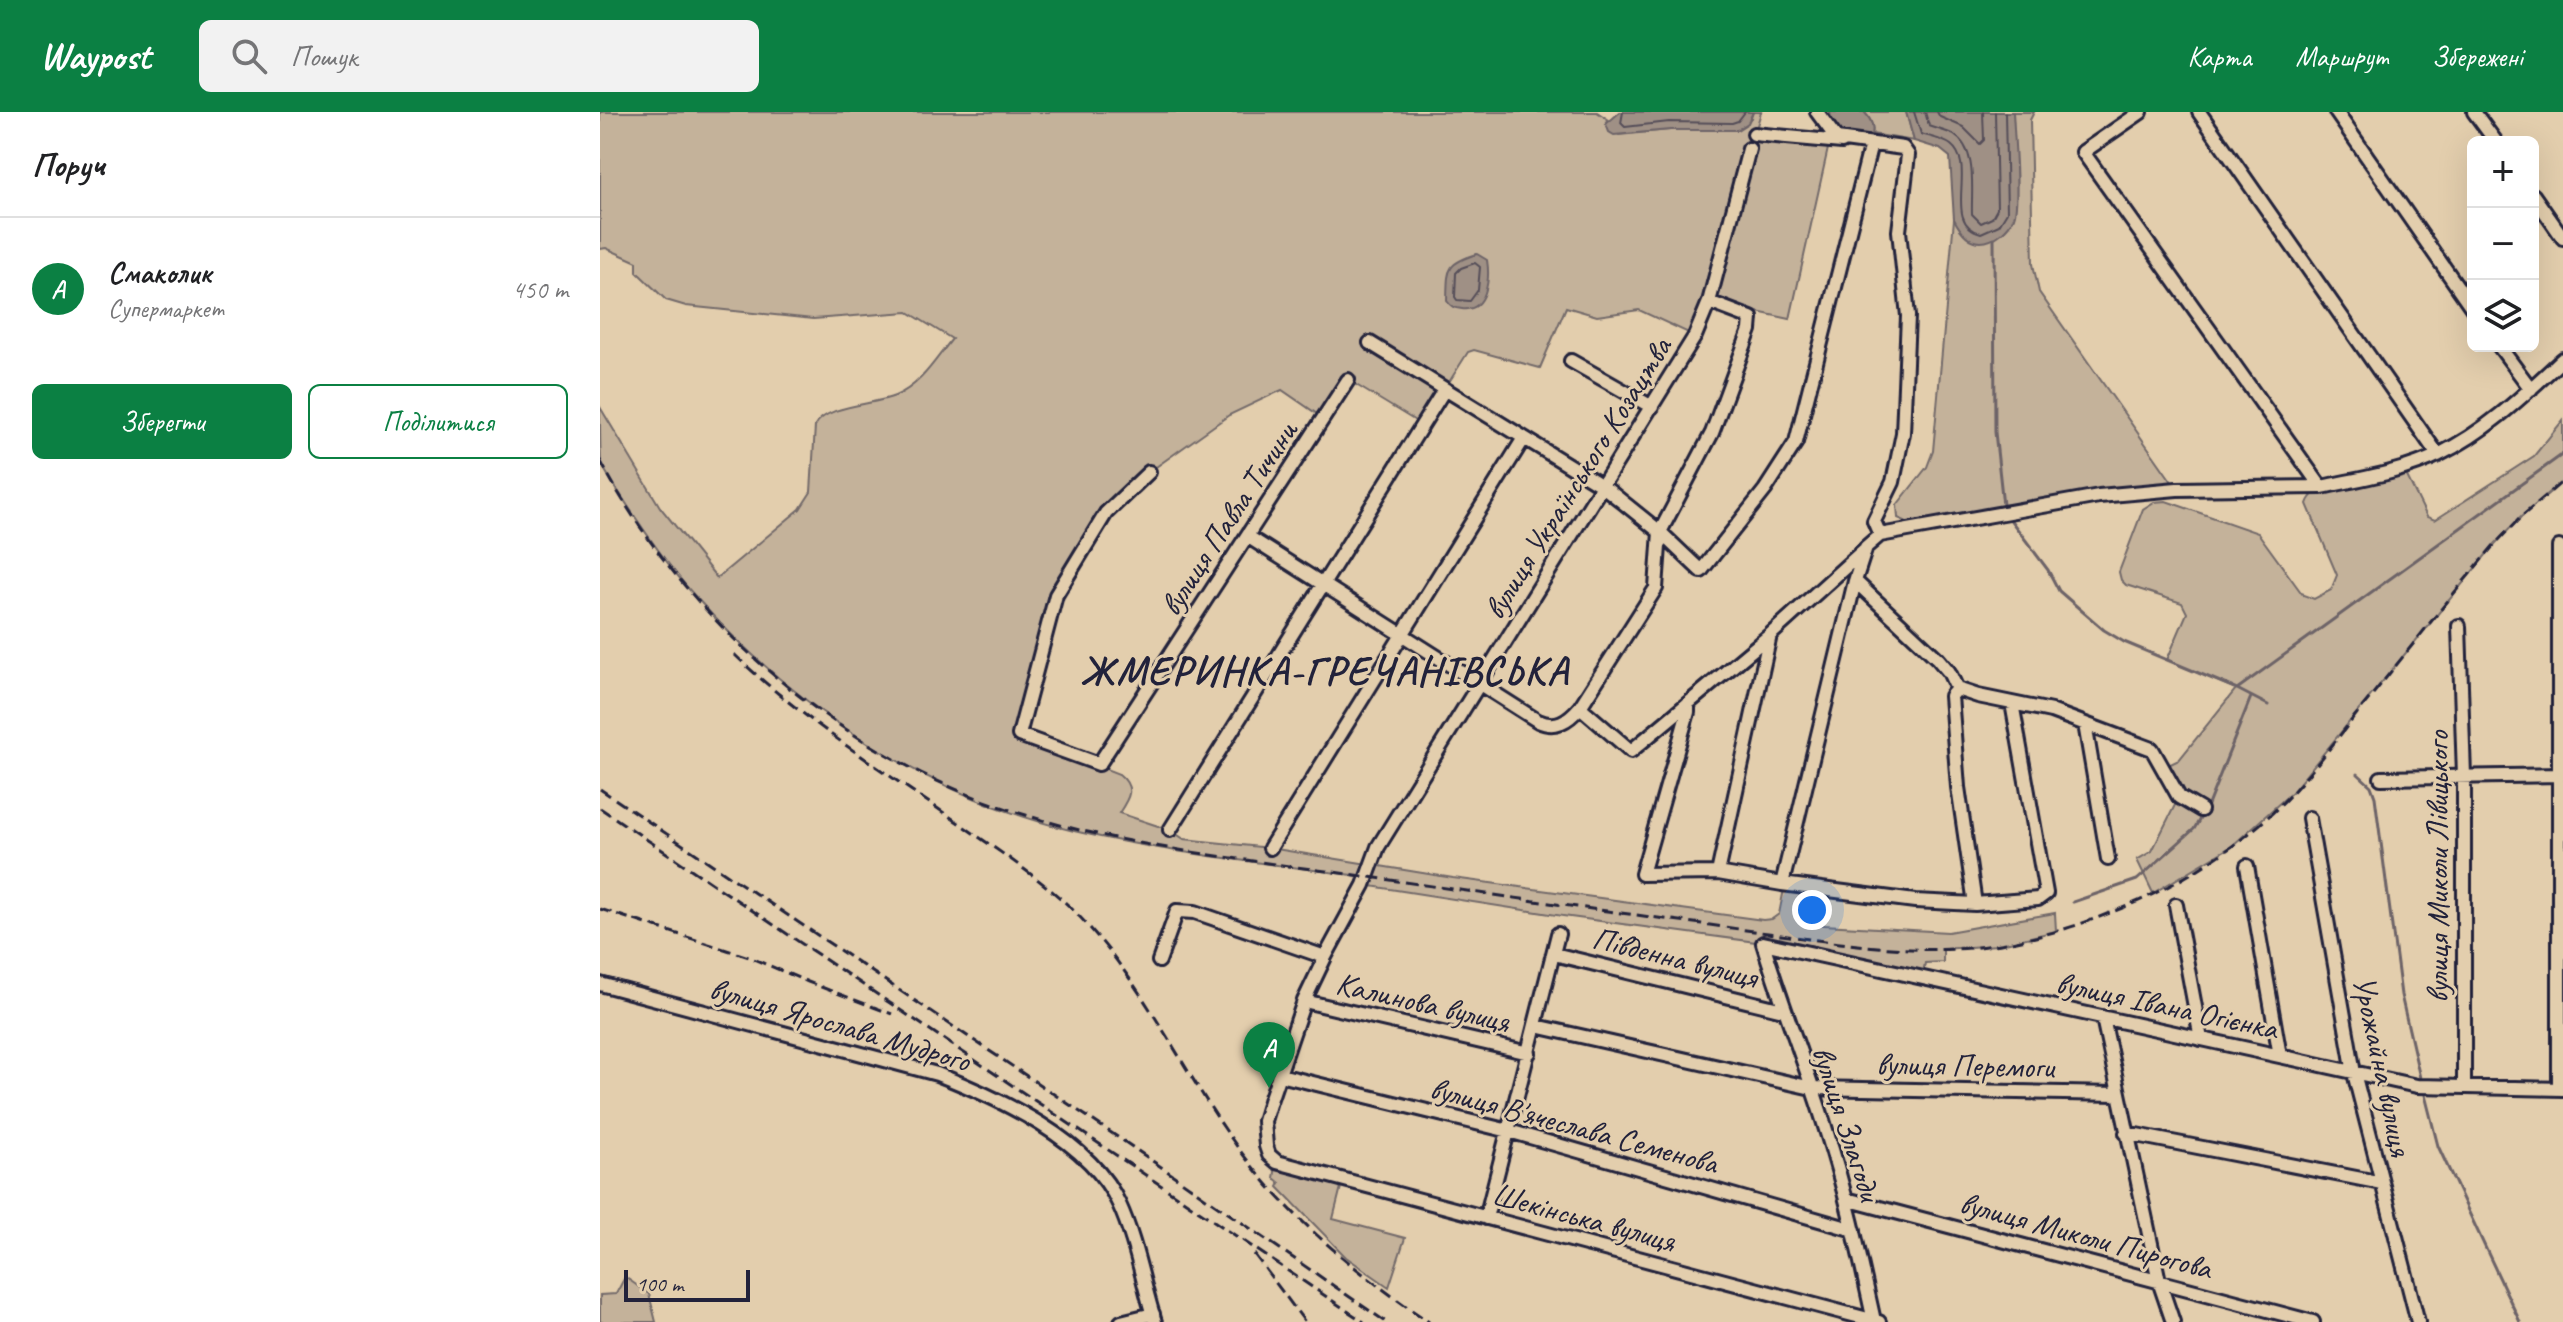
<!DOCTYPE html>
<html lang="uk">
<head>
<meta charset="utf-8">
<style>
  :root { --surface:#fff; --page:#f2f2f2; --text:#202124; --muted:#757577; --line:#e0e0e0; --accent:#0b8043 }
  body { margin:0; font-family:Caveat,sans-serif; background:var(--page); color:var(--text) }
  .controls { position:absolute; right:24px; top:24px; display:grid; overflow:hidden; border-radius:12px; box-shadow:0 8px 32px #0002 }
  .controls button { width:72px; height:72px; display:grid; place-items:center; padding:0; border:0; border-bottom:2px solid var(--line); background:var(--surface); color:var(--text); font:40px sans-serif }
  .scale { position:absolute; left:24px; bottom:20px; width:126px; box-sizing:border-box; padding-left:8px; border:4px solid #22223b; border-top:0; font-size:22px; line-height:28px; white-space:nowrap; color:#22223b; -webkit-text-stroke:6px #e3cead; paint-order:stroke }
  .you { position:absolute; left:1212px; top:798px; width:28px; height:28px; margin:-20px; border:6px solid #fff; border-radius:50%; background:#1a73e8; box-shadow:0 0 0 12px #1a73e833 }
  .badge { display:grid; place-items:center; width:52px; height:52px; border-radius:50%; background:var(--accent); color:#fff; font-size:26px; font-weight:700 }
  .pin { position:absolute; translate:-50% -66px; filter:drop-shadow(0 2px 4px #0008) }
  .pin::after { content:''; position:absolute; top:42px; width:28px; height:24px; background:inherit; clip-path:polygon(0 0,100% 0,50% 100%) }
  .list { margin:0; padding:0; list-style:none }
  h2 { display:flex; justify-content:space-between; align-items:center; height:104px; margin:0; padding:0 32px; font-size:34px }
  h2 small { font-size:26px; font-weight:400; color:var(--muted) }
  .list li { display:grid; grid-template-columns:52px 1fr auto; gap:24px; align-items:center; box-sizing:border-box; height:144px; padding:0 32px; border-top:2px solid var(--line) }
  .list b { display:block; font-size:30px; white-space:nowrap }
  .list p { margin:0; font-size:26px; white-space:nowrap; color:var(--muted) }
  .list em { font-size:26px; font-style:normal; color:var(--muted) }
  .actions { display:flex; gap:16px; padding:24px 32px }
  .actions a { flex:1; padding:18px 0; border:2px solid var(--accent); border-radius:12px; text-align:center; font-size:28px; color:var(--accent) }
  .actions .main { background:var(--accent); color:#fff }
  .icon { flex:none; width:44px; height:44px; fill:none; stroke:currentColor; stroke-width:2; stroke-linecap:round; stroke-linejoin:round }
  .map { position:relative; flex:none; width:1963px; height:1210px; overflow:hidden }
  header { display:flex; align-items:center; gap:48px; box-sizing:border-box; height:112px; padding:0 40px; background:var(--accent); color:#fff }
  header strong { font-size:38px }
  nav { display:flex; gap:44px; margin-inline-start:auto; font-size:28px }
  .search { width:560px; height:72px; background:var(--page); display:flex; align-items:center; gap:20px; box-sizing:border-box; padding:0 28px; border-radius:12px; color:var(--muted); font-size:30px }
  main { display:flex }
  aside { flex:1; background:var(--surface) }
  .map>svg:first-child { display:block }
</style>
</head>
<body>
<header>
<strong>Waypost</strong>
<div class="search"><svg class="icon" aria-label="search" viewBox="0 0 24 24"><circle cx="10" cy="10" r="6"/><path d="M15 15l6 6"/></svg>Пошук</div>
<nav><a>Карта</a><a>Маршрут</a><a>Збережені</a></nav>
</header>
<main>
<aside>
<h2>Поруч<small></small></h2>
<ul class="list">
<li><span class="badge">A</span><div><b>Смаколик</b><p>Супермаркет</p></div><em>450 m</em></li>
</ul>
<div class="actions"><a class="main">Зберегти</a><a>Поділитися</a></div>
</aside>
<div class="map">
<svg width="1963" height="1210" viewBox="0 0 1963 1210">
  <rect width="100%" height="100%" fill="#e3cead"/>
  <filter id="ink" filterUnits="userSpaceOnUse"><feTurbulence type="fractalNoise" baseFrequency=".0125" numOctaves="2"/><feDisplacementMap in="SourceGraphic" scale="16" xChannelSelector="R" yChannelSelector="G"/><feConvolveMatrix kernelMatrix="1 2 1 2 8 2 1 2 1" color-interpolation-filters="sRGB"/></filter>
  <g filter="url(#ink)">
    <!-- green -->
    <path fill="#c4b29a" stroke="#736a6a" stroke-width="2" d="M0,0H997L1009,8L1006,12L1019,23L1070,18H1137L1151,6L1153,0H1161L1151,34L1157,26L1229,32L1190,207L1109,190L1095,224L1039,198L997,204L966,195L940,256L874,238L868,240L822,313L748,268L723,306L682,278L629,303L549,360L517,389L456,483L419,623L519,662C536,676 529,686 519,701L570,718L584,727L670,736L853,766L1163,808L1172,807L1179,802L1185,772L1208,775L1202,806L1206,812L1348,820L1455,801L1456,819L1397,833L1343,837V850L1325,851L1322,866L1163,831L963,804L764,773L767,765C669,751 570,742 474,719C326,683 194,596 94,483C67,453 44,419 22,385C15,374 5,362 1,349C0,334 0,311 0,295L60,395L117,466L200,397L211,380L215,314C225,293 274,293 295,284C321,273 335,248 352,227L308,200L213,207L86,194L66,188L37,160V150L6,136L0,137Z
      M1264,0H1306L1314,29L1272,22C1274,14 1270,6 1264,0Z
      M1413,0H1434L1430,8L1433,152L1439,180L1577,377L1297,420L1305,409L1298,406L1297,393L1327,355L1333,339L1354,107L1374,120L1415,101Z
      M1963,308V369L1921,405L1895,432L1692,680L1632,734L1553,781L1537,748L1552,739L1579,685L1562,656L1579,648L1636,577L1567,548L1587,501L1582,491L1526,473L1521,468L1519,460L1543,397L1554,390L1566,389L1658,421L1703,483L1714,487L1731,478L1737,463L1707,392C1714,367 1779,361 1803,356L1827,405L1835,408L1934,344Z
      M676,1054L742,1071L733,1107L805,1126L789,1175L746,1145L678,1075L680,1071L674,1066Z
      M25,1165L49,1182L56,1210H0V1183L16,1182Z"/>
    <!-- water -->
    <path fill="#9f9085" stroke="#6d6467" stroke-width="2" d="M1020,0H1153L1148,11L1137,18H1070L1014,23L1009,20L1006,12Z
      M1230,0H1264C1270,6 1274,14 1272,22C1259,29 1241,24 1232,13Z
      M1306,0H1413C1414,22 1420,89 1414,105C1409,117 1394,130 1381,130C1368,130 1359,117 1354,107L1350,45L1340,37L1314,29Z
      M877,142L887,148C890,167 887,200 862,197C854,196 851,195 847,189C848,157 845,152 877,142Z"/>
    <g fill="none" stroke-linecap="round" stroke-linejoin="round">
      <!-- shore -->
      <path stroke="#544e59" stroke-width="2" d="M1023,0L1021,11L1025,15L1069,10L1132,11L1138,9L1145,0
        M1314,0L1321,22C1330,25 1343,27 1351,33C1378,54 1341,111 1381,121L1399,113L1407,100L1405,0
        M1325,0L1329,14C1337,17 1347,19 1354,23C1378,38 1371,78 1372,102L1381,111L1392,106L1397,97L1395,0
        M1337,0L1340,5L1363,15L1380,32L1384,28L1383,0
        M875,151L880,155L878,178L870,189L857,188L855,185L856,161L861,156Z"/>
      <!-- stream -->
      <path stroke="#6d6467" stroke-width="3" d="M1394,126L1395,320L1403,393
        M1409,406L1448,458L1459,479L1504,518L1524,530L1637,577L1668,593
        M1637,577L1963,342
        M1758,662L1771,674L1775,685L1801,883L1820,966
        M1473,790L1537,768L1594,717L1608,693L1651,585
        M1825,983L1838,1034L1920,1210"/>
      <!-- minor casing -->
      <g stroke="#22223b" stroke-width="18">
        <path id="minor" d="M1217,0L1237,27L1303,36L1308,43L1299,119L1308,204L1303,321L1293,370L1274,409L1280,423L1499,384L1577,377L1721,375
          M1541,0L1483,40L1721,375C1760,367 1804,360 1840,342C1887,319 1925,282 1963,247
          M1599,0L1838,343
          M1736,0L1873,197
          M1874,0L1896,30
          M1154,22L1242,30
          M1149,37L1109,190L1095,224L778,735L764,773L725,845L704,889L670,989L664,1009L666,1034L669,1043L677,1050L1279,1210
          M1933,83L1963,126
          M770,231L1004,375L1060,420L1101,459L1165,378L1196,330L1271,32
          M1899,234L1931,277
          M971,249L1052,295
          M549,360L506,401L456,483L419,623L499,652L748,268
          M1280,423L1266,435L1255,469L1338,547L1349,560L1357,577L1378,584L1451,599L1552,637L1579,685L1601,698
          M647,424L938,609C956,617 968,609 980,595L1056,476L1060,420L1112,321L1150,218L1151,206L1109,190
          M1859,514L1864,664V975
          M1170,523L1118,761L1182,772L1255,469
          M1088,592V600L1042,762L1118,761
          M980,595L1031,639L1170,523L1264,438
          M1485,612L1508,747
          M1781,666L1963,663
          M1709,706L1754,961L1818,1210
          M570,718L844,278
          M670,736L924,326
          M1647,754L1680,944
          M1182,772L1315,789L1375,792L1358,675L1351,584L1357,577
          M1375,792L1438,787L1446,781L1412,591
          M1576,793L1601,927
          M954,842L1183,898
          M559,849L577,799L595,800L725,845
          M0,872L337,962C398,986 491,1028 519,1092C536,1129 543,1172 555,1210
          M704,889L929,941
          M1503,906L1559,1169L1573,1210
          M936,914L1212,976L1518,982
          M680,963L909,1019L1254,1118
          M1959,977V435
          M1526,1021L1782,1071
          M1246,1087L1713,1210
          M886,1106L958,822
          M1274,1209C1260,1145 1246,1080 1226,1018C1207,955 1182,894 1163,831L1817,974L1963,977
          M521,1210L553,1202"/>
      </g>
      <!-- minor -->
      <use href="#minor" stroke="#e3cead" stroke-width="12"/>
      <!-- rail -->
      <path stroke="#22223b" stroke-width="3" stroke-dasharray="12 6" stroke-linecap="butt" d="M0,348C70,481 186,593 321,661C441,721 565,737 696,755C787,767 879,781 970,794C1036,803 1102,812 1168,821C1230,830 1294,840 1356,837C1408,834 1459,821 1507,802C1564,781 1623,746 1668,705C1700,675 1728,639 1755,604C1802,547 1847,488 1895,432L1921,405L1963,369
        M134,542C205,611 295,666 376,723C409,746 443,769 472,797C538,862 578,950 631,1026C684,1102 753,1158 829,1210
        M0,677L525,1030L786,1210
        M0,696L764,1210
        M0,797L149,845L208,870L292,902
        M654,1142L705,1210"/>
    </g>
  </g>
  <g text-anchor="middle" stroke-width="6" stroke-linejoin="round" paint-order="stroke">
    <!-- street labels -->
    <g font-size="32" fill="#22223b" stroke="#e3cead">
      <text transform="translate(977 366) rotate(-58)" y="11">вулиця Українського Козацтва</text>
      <text transform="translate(628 406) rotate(-57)" y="11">вулиця Павла Тичини</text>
      <text transform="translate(1837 755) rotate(-90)" y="11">вулиця Миколи Лівицького</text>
      <text transform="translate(1075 845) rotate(14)" y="11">Південна вулиця</text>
      <text transform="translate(823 890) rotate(13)" y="11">Калинова вулиця</text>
      <text transform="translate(1567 893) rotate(12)" y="11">вулиця Івана Огієнка</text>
      <text transform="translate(240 912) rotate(16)" y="11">вулиця Ярослава Мудрого</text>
      <text transform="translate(1365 953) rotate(1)" y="11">вулиця Перемоги</text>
      <text transform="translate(1783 954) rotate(78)" y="11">Урожайна вулиця</text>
      <text transform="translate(1247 1011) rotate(72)" y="11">вулиця Злагоди</text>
      <text transform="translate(974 1013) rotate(15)" y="11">вулиця В'ячеслава Семенова</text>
      <text transform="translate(984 1105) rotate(15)" y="11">Шекінська вулиця</text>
      <text transform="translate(1486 1123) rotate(15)" y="11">вулиця Миколи Пирогова</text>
    </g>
    <!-- district labels -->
    <g font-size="40" font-weight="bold" letter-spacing="2" fill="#22223b" stroke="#e3cead">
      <text x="725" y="572">ЖМЕРИНКА-ГРЕЧАНІВСЬКА</text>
    </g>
  </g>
</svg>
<div class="controls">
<button>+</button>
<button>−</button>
<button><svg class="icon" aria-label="layers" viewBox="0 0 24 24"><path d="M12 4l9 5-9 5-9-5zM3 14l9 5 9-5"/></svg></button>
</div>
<div class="scale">100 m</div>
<div class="you"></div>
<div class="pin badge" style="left:669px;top:976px">A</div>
</div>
</main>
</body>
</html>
